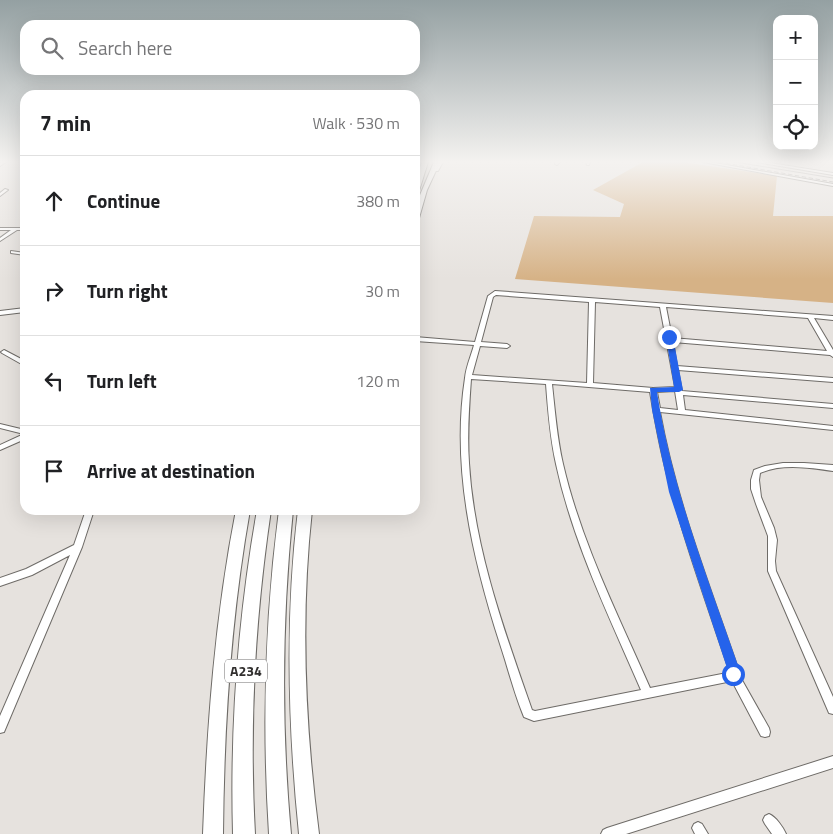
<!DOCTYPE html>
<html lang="en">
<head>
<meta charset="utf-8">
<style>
  :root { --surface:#fff; --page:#f6f6f6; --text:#202124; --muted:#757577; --line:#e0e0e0 }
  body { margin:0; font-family:"Titillium Web",sans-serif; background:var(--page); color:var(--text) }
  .controls { position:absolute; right:15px; top:15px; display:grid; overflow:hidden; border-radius:10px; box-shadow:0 5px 20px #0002 }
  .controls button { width:45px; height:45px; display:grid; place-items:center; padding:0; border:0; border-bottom:1px solid var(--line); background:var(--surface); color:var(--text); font:25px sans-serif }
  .stop { position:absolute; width:15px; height:15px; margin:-11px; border:4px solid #2563eb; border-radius:50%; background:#fff }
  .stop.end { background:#2563eb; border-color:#fff; box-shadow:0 1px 5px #0008 }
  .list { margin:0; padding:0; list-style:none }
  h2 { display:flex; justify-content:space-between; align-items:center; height:65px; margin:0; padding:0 20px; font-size:21px }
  h2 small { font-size:16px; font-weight:400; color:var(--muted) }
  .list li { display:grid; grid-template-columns:32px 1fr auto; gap:15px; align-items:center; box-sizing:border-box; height:90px; padding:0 20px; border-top:1px solid var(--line) }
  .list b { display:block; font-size:19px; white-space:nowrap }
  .list em { font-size:16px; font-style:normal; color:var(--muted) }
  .icon { flex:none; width:28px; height:28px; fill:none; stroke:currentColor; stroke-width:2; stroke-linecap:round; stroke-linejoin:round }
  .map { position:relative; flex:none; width:833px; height:834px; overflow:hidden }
  .search { position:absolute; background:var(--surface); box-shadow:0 5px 20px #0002; left:20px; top:20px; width:400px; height:55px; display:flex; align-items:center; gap:12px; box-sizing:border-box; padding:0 18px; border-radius:15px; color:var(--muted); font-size:19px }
  .panel { position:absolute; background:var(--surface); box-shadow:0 5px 20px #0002; left:20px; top:90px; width:400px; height:425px; border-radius:15px }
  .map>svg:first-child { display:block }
</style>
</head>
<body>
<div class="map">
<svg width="833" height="834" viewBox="0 0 833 834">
  <rect width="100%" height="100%" fill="#e6e2de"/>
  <!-- green -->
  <path fill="#d6b286" d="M643,162H682L777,176L773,216H833V303L515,279L534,216L620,217L624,204L593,190Z"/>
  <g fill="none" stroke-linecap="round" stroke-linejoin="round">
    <!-- minor casing -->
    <g stroke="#6e6b67" stroke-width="2">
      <path id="minor" d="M2,162H6L0,166V163Z
        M23,162H25V164L21,165V163Z
        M439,162H443L438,171H432V169H436Z
        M556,162H560L557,165L555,164Z
        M586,162H590L589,165H587Z
        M703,162H710L833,184V186Z
        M756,162H764L833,173V175Z
        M5,189L8,190L0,196V193Z
        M0,228H25V230H17L0,241V238L11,230H0Z
        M11,251L25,253V255L11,253Z
        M495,291L833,316V320L814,318L833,350V357L830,355L673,342L677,366L833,378V382L678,370L682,391L833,404V408L683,395L685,410L833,426V430L660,412C676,501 710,586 739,671L738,673L769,728L770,732L769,736L765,737L761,736L732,681L534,721L524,717C514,693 508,668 500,644C473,560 451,468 465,378C466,367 471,356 474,345L415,341V337L475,342L488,296ZM496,295L589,302L587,383L472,375L480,346L507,348L510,346L507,344L481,342L493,297ZM595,302L660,307L675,387L653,388L593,383ZM666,307L808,318L827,351L672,338ZM471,379L546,384C548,411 550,437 556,464C573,543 609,616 641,690L535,711L532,710C504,630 474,548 469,463C467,435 469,407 471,379ZM552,384L650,392C654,415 658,439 664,463C681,533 706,602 729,670L727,673L650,688C618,615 581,542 563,464C557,438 555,411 552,384ZM675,391L678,410L660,408L657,392Z
        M25,308V312L0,315V311Z
        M4,350L25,361V366L2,353L1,352Z
        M0,424L25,430V439L0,450V445L24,434L0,428Z
        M783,463H804L833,465V471C810,468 783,463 760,473L759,480L761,497L774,528L777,540L775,561L776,571L833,697V714L829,713L768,571V536L756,504L751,489V480L754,470L765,466Z
        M86,510H94L82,547L4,732L0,733V716L70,555L32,575L0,586V578L26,569L74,545Z
        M833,756V768L626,834H601L603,830L607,828Z
        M769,814C776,817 783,827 786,834H772L765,824L763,820L765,816Z
        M698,822L702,824L708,834H695L692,828L694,824Z"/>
    </g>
    <!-- trunk casing -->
    <g stroke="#6e6b67" stroke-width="2">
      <path id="trunk" d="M434,162H440L427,190L419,218L415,220V207Z
        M236,510H250C231,617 224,725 223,834H203C207,725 215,617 236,510Z
        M298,510H312C300,619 305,726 319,834H299C288,726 285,618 298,510Z"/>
    </g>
    <!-- motorway casing -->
    <g stroke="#6e6b67" stroke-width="2">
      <path id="motorway" d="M415,162H419L415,165Z
        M422,162H428L419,191L415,193V181Z
        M257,510H271C255,618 249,725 255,834H233C230,725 238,618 257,510Z
        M279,510H293C282,618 281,725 291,834H269C262,725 265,618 279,510Z"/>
    </g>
    <!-- minor -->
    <use href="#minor" fill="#fff" fill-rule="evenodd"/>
    <!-- trunk -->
    <use href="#trunk" fill="#fff" fill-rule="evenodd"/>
    <!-- motorway -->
    <use href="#motorway" fill="#fff" fill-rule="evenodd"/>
    <!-- tram -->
    <path stroke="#787573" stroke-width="1" d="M735,162L833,178"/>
    <!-- rail -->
    <path stroke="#787573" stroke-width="1" stroke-dasharray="4.5 2.5" stroke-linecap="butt" d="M719,162L833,182"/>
  </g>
  <!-- sky -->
  <linearGradient id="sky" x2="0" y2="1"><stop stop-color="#94a0a2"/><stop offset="0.58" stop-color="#f4f2f0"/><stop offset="1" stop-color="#f4f2f0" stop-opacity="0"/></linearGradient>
  <rect width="833" height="279" fill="url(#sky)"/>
  <!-- route -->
  <path fill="#2563eb" d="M669,335L673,337L683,390L679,392H657C672,488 708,579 740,671L737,678L733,680L729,678L728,671L669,492L652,410L650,388L674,387L666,337Z"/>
  <g text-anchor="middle" stroke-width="4.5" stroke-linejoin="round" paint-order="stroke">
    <!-- shield labels -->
    <rect fill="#fff" stroke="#6f6d6d" stroke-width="1" x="225" y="659.5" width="42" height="23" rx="4"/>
    <g font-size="14" font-weight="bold" fill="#312f2e">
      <text x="246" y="676">A234</text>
    </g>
  </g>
</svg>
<div class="controls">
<button>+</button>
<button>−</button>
<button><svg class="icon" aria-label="locate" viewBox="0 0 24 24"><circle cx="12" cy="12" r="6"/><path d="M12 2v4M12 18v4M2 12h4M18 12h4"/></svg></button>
</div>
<div class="stop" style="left:733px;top:674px"></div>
<div class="stop end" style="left:669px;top:337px"></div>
<div class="search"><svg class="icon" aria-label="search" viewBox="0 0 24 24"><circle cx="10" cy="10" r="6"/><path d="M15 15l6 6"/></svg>Search here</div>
<section class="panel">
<h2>7 min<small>Walk · 530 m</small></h2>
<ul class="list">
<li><svg class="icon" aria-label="ahead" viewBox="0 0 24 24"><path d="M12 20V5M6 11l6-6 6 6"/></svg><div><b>Continue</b></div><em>380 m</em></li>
<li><svg class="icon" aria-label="right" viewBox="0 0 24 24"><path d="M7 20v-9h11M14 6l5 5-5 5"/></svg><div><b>Turn right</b></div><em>30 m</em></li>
<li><svg class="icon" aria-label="left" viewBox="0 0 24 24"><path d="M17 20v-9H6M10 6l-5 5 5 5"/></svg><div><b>Turn left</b></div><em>120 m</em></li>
<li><svg class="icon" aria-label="arrive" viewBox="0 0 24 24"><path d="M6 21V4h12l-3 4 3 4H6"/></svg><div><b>Arrive at destination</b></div></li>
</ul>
</section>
</div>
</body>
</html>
